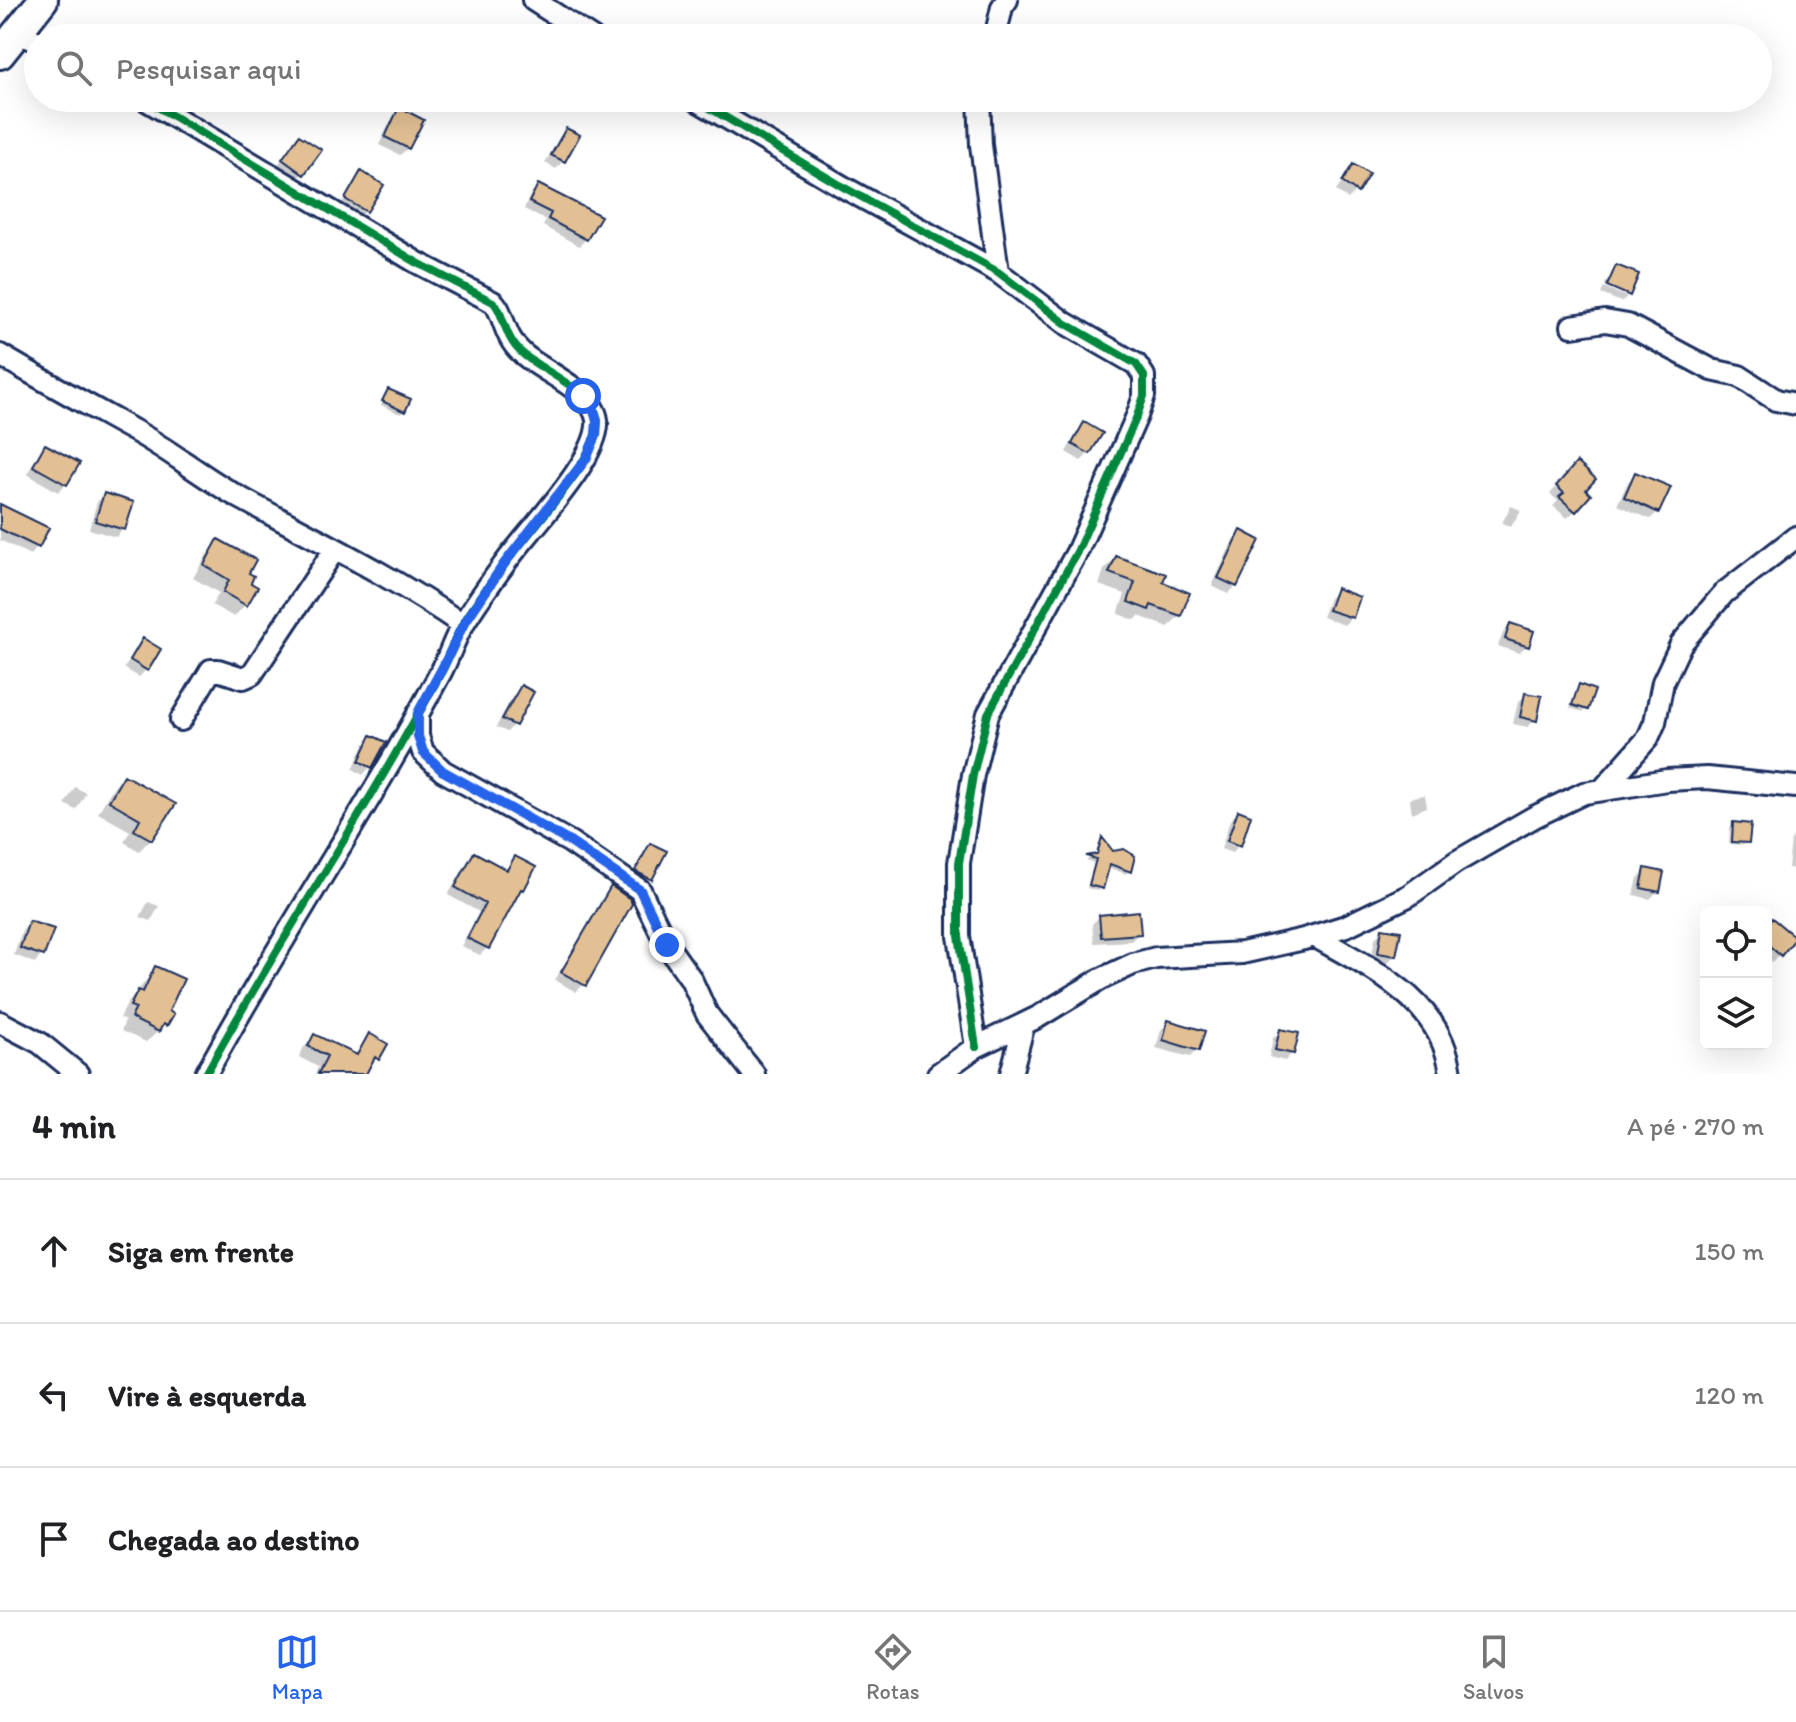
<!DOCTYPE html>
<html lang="pt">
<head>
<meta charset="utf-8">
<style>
  :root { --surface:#fff; --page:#f2f2f2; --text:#202124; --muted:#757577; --line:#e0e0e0; --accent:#2563eb }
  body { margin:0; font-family:Itim,sans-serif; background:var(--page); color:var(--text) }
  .controls { position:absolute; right:24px; bottom:24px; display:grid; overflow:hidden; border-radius:12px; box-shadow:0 8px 32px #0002 }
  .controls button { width:72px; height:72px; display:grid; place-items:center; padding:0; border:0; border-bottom:2px solid var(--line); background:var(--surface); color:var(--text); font:40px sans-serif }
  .stop { position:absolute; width:24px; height:24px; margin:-18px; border:6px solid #2563eb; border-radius:50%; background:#fff }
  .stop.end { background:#2563eb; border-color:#fff; box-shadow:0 2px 8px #0008 }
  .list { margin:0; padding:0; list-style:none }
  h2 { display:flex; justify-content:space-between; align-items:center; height:104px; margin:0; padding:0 32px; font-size:34px }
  h2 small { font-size:26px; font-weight:400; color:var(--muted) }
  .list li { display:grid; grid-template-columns:52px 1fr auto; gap:24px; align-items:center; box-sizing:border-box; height:144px; padding:0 32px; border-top:2px solid var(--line) }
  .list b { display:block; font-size:30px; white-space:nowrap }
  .list em { font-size:26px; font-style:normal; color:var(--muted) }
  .icon { flex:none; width:44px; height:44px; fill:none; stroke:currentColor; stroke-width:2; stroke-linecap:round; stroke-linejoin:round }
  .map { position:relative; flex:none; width:1796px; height:1074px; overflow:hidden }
  .search { position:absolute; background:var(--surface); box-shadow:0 8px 32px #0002; left:24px; right:24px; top:24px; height:88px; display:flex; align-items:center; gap:20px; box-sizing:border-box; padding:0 28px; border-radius:44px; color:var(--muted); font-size:30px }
  .sheet { height:536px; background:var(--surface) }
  nav { display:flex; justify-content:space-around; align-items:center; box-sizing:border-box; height:112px; border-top:2px solid var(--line); background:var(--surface); font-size:22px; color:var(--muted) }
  nav a { display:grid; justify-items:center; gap:4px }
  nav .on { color:var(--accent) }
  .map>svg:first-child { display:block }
</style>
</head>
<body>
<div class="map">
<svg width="1796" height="1074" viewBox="0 0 1796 1074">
  <rect width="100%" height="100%" fill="#fff"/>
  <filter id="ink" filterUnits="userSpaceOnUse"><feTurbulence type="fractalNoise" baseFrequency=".0125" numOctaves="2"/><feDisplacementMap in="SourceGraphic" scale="16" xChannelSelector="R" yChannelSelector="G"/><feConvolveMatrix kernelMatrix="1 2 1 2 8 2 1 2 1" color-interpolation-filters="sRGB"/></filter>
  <g filter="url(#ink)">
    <!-- shadow -->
    <path fill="#0003" d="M400,110L408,148L400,155L379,145L392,118Z
      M567,130L563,161L556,169L545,163L559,138Z
      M299,137L303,173L295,181L276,167Z
      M1354,166L1356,191L1348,199L1336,191Z
      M362,174L366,211L358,218L339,207Z
      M538,187L586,239L579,246L543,226L546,220L524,209L531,193Z
      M1617,267L1636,275L1628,296V293L1605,284Z
      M1604,287L1627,297L1621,302L1601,294Z
      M389,391L403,411L400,414L381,405Z
      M1084,424L1089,453L1081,461L1066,452L1077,432Z
      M45,447L66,484L58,492L27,474L38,454Z
      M1569,473L1583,491L1575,511L1567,518L1553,506L1558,501L1550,494Z
      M1635,474L1658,512L1650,519L1617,505L1628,482Z
      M105,495L123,529L116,537L89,529L97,502Z
      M1511,506L1521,510L1511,527L1502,523Z
      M0,507L37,547L30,555L0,540Z
      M1241,533L1236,586L1228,594L1212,586L1233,540Z
      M219,542L246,574L245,605L234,617L212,605L219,593L193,578L207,554Z
      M1116,558L1160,584L1180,615L1168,627L1139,616L1135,620L1118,614L1125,594L1099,585L1104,570Z
      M1336,591L1352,617L1344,625L1322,617L1329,598Z
      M1510,625L1527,645L1519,653L1498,646L1503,633Z
      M144,641L147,669L139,677L124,668Z
      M1580,687L1586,709L1583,712L1570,708Z
      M521,688L514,725L507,732L496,727L513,695Z
      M1526,695L1535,720L1528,727L1513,724L1518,702Z
      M372,738L370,767L363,775L353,769L364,745Z
      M124,777L151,839L139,851L124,842L130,831L98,813L112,789Z
      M75,787L86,793L76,810L65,804Z
      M1425,795L1427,807L1412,813L1410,800L1413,797Z
      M1238,812L1239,845L1232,853L1221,849L1230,820Z
      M1734,824L1747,842L1744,845L1729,844L1730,828Z
      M1796,835V869L1788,868L1791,840Z
      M1102,840L1129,870L1126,874L1107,867L1098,891L1087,888L1094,863L1086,860L1096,856Z
      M650,845V879L642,886L629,879L643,853Z
      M475,854L505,871L515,859L522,889L515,896L487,948L480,955L461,946L479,912L448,895L467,862Z
      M1646,870L1658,891L1650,899L1634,895L1638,878Z
      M611,889L584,984L576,992L555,980L604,896Z
      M148,902L159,906L151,921L140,917Z
      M1100,916L1139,933L1131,941L1094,943L1092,924Z
      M30,923L42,955L35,963L14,955L22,931Z
      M1766,927L1780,954L1772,962L1766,956Z
      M1383,930L1395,955L1387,963L1371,960L1375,938Z
      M156,968L166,1012V1025L146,1042L121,1031L125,1021L120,1018L127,1004Z
      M1169,1022L1197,1050L1190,1057L1156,1048L1161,1030Z
      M1281,1031L1292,1053L1285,1061L1269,1057L1273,1038Z
      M370,1035L377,1058L364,1074H315L318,1067L299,1057L304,1047L315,1036L354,1056Z"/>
    <!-- building -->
    <path fill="#e3c094" stroke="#1b2f5e" stroke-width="2" d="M399,107L424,120L409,149L385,137Z
      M566,128L580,135L565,162L551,155Z
      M299,135L322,150L304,175L282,159Z
      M1353,164L1369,174L1358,193L1342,182Z
      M361,171L384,185L367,212L345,199Z
      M538,184L601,216L587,240L548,219L551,213L529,202Z
      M1616,265L1639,274L1630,296L1607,286Z
      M388,389L411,399L405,412L382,401Z
      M1084,422L1103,433L1090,454L1072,444Z
      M45,444L80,463L67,485L33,466Z
      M1577,462L1596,479L1586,490L1591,495L1576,512L1559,497L1564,493L1556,486Z
      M1635,472L1671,487L1659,513L1624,497Z
      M104,493L134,502L125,530L95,521Z
      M0,504L49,528L39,548L0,529Z
      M1241,530L1260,540L1237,587L1218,578Z
      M218,539L256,560L249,573L254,576L251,583L258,587L247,606L223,592L229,580L204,565Z
      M1116,556L1166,574L1163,582L1190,593L1181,616L1151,605L1149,610L1128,602L1135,582L1109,573Z
      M1336,588L1360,597L1353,618L1328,610Z
      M1510,623L1534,631L1529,647L1505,639Z
      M143,638L161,649L148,671L130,660Z
      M1579,684L1595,690L1588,710L1572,705Z
      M521,685L534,692L516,726L502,719Z
      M1525,693L1542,696L1537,721L1520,717Z
      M371,735L386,742L372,768L359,761Z
      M124,775L176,804L152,840L134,830L140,819L109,801Z
      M1238,810L1251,815L1241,846L1227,841Z
      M1733,822L1751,824L1749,843L1732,842Z
      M1102,837L1113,851L1124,849L1135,856L1131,872L1110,864L1103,889L1089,885L1096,859L1086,856L1097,854Z
      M650,843L667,851L652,880L635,871Z
      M474,852L507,870L515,856L536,867L524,890L521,889L489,949L467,938L485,904L455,887Z
      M1645,868L1664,872L1660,892L1641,888Z
      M611,886L630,899L632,904L586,986L561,972Z
      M1139,911L1141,934L1101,937L1099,915Z
      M1772,918L1796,938L1781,956L1766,943V925Z
      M29,921L54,929L44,956L20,948Z
      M1382,928L1401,931L1396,956L1378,953Z
      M155,966L184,979L169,1011L174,1014L167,1026L163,1024L159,1032L131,1018L136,1008L130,1006L138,990L143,992Z
      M1168,1020L1205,1031L1199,1051L1163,1040Z
      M1280,1029L1299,1033L1294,1054L1275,1050Z
      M369,1033L388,1044L379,1060L375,1057L366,1074H318L327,1056L308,1046L314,1034L357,1055Z"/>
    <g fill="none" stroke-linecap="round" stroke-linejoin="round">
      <!-- street casing -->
      <g stroke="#1b2f5e" stroke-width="26">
        <path id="street" d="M533,0L592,38
          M17,32L38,42
          M995,38L1002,7L1007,0
          M143,98L416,262L493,302C504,311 503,337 522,353C542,372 593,390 597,420C601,458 526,533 503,566C489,585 474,605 462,626C454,640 449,656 442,670C420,711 397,752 373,792C317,886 258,978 206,1074
          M693,98L845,188L998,272L1065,323L1136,364L1144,376V396L1137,416L1077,552L988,714L973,775L959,863V936L976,1047
          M979,98L981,145L998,272
          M1572,326L1605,321L1628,325L1712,370L1739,376L1776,400L1796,404
          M0,355C44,381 88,405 133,430C168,449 200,475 235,495C312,537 391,575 463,625
          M418,713V736L423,752L443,771L570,842L640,890L667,945L691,979L707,1014L754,1074
          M181,720L211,670H218L243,678L252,674L335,549
          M1604,788L1648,738L1655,722L1663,682L1681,644L1724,593L1796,537
          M1314,936C1372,969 1442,1000 1451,1074
          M0,1022L40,1043L78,1074
          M938,1074L976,1047L1038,1017L1101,979L1133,964L1156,958L1242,953L1304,939L1346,926L1408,896L1456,862L1534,817L1584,793L1667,780L1707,778L1796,787
          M1011,1074L1024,1024"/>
      </g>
      <!-- secondary casing -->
      <g stroke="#1b2f5e" stroke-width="34">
        <path id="secondary" d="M0,54L43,0"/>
      </g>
      <!-- street -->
      <use href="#street" stroke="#fff" stroke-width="20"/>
      <!-- secondary -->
      <use href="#secondary" stroke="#fff" stroke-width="28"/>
      <!-- cycleway casing -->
      <g stroke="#fff" stroke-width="13">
        <path id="cycleway" d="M143,98L416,262L493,302C504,311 503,337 522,353C542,372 593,390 597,420C601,458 526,533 503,566C489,585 474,605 462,626C454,640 449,656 442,670C420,711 397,752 373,792C317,886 258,978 206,1074
          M693,98L845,188L998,272L1065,323L1136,364L1144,376V396L1137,416L1077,552L988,714L973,775L959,863V936L976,1047"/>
      </g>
      <!-- cycleway -->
      <use href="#cycleway" stroke="#00873e" stroke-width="8"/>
    </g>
  </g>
  <g fill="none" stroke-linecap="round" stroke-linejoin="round" filter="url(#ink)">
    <!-- route -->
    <path stroke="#2563eb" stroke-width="10" d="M583,396L593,407L597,420L596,436L586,459L504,564L463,625L443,667L418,713V736L423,752L443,771L570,842L640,890L667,945"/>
  </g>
</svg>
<div class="controls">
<button><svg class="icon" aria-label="locate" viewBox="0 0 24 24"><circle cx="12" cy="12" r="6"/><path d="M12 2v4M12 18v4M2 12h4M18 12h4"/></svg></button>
<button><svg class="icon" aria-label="layers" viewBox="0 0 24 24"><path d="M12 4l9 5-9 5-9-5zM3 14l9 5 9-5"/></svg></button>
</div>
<div class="stop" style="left:583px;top:396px"></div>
<div class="stop end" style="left:667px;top:945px"></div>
<div class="search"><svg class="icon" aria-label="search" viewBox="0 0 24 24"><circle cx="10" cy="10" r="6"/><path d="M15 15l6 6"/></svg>Pesquisar aqui</div>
</div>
<section class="sheet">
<h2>4 min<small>A pé · 270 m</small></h2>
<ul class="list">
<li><svg class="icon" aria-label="ahead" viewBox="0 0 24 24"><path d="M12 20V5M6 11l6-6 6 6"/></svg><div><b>Siga em frente</b></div><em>150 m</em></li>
<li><svg class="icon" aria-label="left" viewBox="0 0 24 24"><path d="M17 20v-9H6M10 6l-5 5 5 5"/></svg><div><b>Vire à esquerda</b></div><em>120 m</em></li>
<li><svg class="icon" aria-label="arrive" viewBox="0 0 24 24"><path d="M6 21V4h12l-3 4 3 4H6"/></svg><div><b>Chegada ao destino</b></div></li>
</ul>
</section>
<nav>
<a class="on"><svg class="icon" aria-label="map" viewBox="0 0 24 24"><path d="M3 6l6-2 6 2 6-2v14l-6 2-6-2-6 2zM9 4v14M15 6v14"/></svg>Mapa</a>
<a><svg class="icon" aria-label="directions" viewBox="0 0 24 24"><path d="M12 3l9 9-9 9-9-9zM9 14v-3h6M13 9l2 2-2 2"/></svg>Rotas</a>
<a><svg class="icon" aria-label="saved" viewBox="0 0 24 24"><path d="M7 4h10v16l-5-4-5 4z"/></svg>Salvos</a>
</nav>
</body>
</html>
